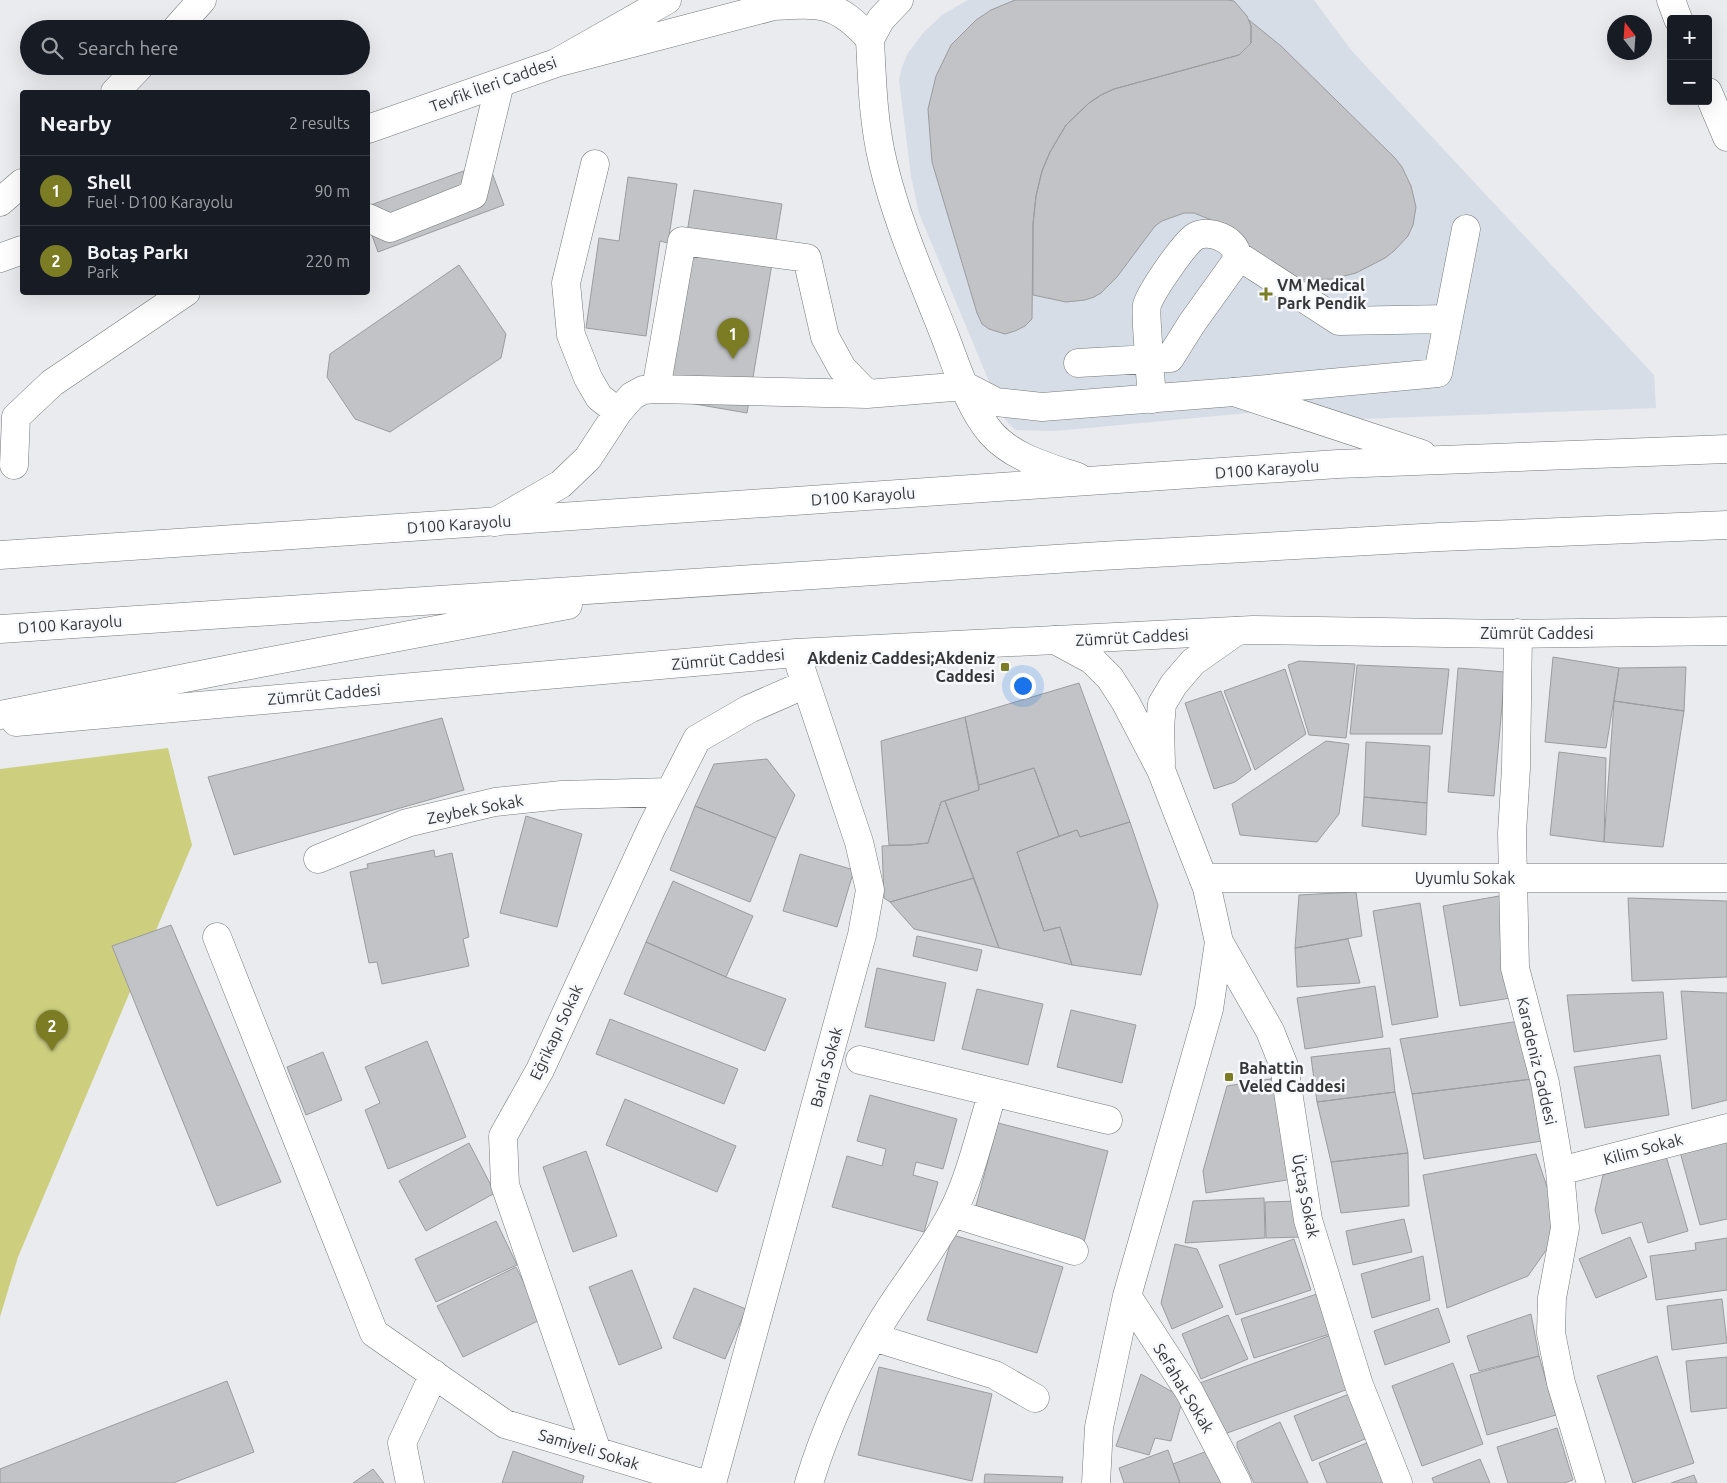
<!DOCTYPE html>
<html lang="en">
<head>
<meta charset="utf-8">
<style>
  :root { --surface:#171b24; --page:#242831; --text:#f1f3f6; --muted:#9ea1a6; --line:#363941; --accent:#7c7c25 }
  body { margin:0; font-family:Ubuntu,sans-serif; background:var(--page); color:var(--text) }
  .controls { position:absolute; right:15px; top:15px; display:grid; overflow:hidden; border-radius:5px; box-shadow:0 5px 20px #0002 }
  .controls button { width:45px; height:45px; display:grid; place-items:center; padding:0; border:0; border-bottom:1px solid var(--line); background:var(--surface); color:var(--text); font:25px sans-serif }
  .compass { position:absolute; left:1607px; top:15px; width:45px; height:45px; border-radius:50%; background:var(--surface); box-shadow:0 5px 20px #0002; rotate:343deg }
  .you { position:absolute; left:1022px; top:685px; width:18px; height:18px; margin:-12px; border:4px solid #fff; border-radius:50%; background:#1a73e8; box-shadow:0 0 0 8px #1a73e833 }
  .badge { display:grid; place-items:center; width:32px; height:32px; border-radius:50%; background:var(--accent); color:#fff; font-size:16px; font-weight:700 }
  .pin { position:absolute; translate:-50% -41px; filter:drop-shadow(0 1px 2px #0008) }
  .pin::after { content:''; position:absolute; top:26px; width:18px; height:15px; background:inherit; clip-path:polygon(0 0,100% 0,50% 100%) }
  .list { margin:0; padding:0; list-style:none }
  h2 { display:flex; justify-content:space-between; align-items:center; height:65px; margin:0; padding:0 20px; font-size:21px }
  h2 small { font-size:16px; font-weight:400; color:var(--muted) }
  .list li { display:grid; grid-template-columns:32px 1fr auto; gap:15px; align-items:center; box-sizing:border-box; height:70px; padding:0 20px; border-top:1px solid var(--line) }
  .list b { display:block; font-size:19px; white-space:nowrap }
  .list p { margin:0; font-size:16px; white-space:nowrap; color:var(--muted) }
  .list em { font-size:16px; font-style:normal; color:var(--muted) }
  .icon { flex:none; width:28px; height:28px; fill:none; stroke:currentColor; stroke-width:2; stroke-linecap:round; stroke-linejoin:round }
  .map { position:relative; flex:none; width:1727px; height:1483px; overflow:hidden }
  .search { position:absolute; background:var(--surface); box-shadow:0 5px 20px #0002; left:20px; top:20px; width:350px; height:55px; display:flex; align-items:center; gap:12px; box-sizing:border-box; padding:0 18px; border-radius:28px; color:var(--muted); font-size:19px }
  .panel { position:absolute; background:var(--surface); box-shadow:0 5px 20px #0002; left:20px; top:90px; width:350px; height:205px; border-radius:5px }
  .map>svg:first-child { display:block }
</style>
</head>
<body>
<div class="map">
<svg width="1727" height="1483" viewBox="0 0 1727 1483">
  <rect width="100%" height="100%" fill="#e9ebee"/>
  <!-- built -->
  <path fill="#d6dde6" d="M968,0H1314L1351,50L1654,375L1656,408L1362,419L1259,412L1055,431L1016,430L1008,423L1003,415L919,213L911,176L899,80L902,67L908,53L924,32L942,15Z"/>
  <!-- green -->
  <path fill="#cdcf7f" d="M168,748L192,845L18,1257L0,1317V769Z"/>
  <!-- building -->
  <path fill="#c1c3c6" stroke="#9a9c9e" d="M1015,0H1227L1234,1L1247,16L1251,26V43L1239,55L1114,89L1101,95L1089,103L1066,125L1050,152L1042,171L1036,196L1033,224L1032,319L1025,326L1015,331L1005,334L989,329L982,324L977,313L932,162L928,109L936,76L951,45L976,20L991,10Z
    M1249,20L1281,46L1395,158L1402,167L1411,186L1416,207L1413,225L1408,236L1394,251L1385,258L1356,273L1332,279L1295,280L1264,265L1219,225L1209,219L1194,213H1184L1162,221L1155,226L1117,277L1101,293L1094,297L1085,300L1066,302L1033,295V224L1036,196L1042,171L1050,152L1066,125L1089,103L1101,95L1114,89L1239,55L1251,43V26Z
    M488,162L504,205L378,252L368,224V206Z
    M628,177L677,184L668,243L660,241L646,336L586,328L599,238L619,241Z
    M694,190L782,204L747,413L660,398Z
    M459,265L506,334L501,358L390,432L355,419L327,377L330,354Z
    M1553,657L1619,668L1606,748L1545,742Z
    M1299,661L1355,664L1346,738L1309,735L1288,665Z
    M1357,665L1449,669L1442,734H1350Z
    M1686,667L1684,711L1614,701L1619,668Z
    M1458,668L1505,672L1494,796L1448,792Z
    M1285,669L1306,734L1255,770L1224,691Z
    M1079,683L1130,822L1080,837L1077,830L1059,836L1034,768L979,785L965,717Z
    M1221,691L1251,770L1235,782L1214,789L1185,703Z
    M1614,701L1684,711L1663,847L1604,842Z
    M965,717L979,790L941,802L928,843L910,845H889L881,741Z
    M442,718L464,790L234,855L208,777Z
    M1326,741L1349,744L1339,814L1317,842L1240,835L1232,804Z
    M1366,742L1430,746L1427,803L1364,797Z
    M1559,752L1606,758L1604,842L1550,835Z
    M767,759L795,795L776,838L695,806L714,764Z
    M1034,768L1059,836L1017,852L1044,931L1060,927L1072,965L999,948L945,801L979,790V785Z
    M1364,797L1427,803L1426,835L1362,826Z
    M945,801L974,878L890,902L884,898L882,846L910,845L928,843L941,802Z
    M695,806L776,838L750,902L670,870Z
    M526,816L582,834L557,927L500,913Z
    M1130,822L1158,905L1141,975L1072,965L1060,927L1044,931L1017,852L1077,830L1080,837Z
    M434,850L435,857L452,853L469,937L463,939L469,966L382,984L377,962L369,963L350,872L368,868L367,864Z
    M800,854L854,870L837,927L783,911Z
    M974,878L999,948L914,929L890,902Z
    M673,881L753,916L726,977L646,942Z
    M1356,892L1362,936L1295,948L1299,895Z
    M1499,896L1517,997L1460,1006L1443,906Z
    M1628,898L1727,901V977L1632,981Z
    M1420,903L1438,1017L1392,1025L1373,911Z
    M171,925L281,1182L217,1206L112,946Z
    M917,936L982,950L977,971L913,956Z
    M1348,939L1360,983L1297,987L1295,948Z
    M646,942L726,977L786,999L765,1051L624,994Z
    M877,968L946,983L934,1041L865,1027Z
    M1375,986L1383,1037L1305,1049L1297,998Z
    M977,989L1043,1004L1028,1065L962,1049Z
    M1681,991L1727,993V1100L1692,1109Z
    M1663,992L1667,1039L1574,1052L1567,995Z
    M1071,1010L1136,1025L1122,1083L1057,1067Z
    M610,1019L738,1069L724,1104L596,1054Z
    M1520,1021L1532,1079L1412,1094L1400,1039Z
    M427,1041L466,1137L388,1169L365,1110L380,1103L365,1067Z
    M1390,1048L1395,1092L1317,1102L1311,1057Z
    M323,1052L342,1100L306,1115L287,1067Z
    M1660,1055L1669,1115L1585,1128L1574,1067Z
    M1276,1078L1293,1179L1206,1193L1203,1171L1227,1086Z
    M1532,1079L1549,1140L1424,1159L1412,1094Z
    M1395,1092L1408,1153L1331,1162L1317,1102Z
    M870,1095L957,1119L943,1169L916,1162L913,1175L938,1182L924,1232L832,1207L847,1156L882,1166L886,1149L857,1141Z
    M625,1099L736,1146L717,1192L606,1145Z
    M998,1123L1108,1151L1084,1242L974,1213Z
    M1727,1138V1219L1700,1225L1680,1152Z
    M469,1143L495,1193L426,1231L399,1181Z
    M586,1151L617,1236L573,1252L543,1167Z
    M1408,1153L1409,1206L1341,1213L1331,1162Z
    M1536,1154L1561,1229L1528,1276L1447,1308L1423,1175Z
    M1666,1156L1688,1231L1648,1243L1642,1222L1602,1234L1595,1210L1603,1175Z
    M1264,1198L1265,1238L1185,1243L1193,1201Z
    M1300,1201L1301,1237L1266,1238L1265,1202Z
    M1404,1219L1412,1252L1353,1265L1346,1231Z
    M496,1221L517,1265L436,1302L415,1259Z
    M953,1235L1063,1267L1037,1353L927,1320Z
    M1630,1237L1647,1277L1596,1298L1579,1259Z
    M1727,1238V1290L1656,1300L1650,1256L1696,1250L1695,1243Z
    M1294,1239L1311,1290L1236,1315L1219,1265Z
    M1175,1244L1197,1249L1223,1307L1172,1329L1161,1303Z
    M1423,1256L1430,1300L1372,1318L1361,1274Z
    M516,1267L542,1319L463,1357L437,1306Z
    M632,1270L662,1348L619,1365L589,1287Z
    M694,1288L746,1309L725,1359L673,1338Z
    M1317,1294L1330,1334L1254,1358L1241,1319Z
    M1722,1299L1727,1343L1672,1350L1667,1306Z
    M1438,1308L1450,1342L1385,1365L1374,1331Z
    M1531,1314L1539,1356L1479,1371L1467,1336Z
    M1228,1315L1248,1359L1201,1379L1182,1334Z
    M1331,1335L1351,1388L1219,1436L1200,1383Z
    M1539,1356L1556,1415L1487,1435L1470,1375Z
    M1657,1356L1694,1463L1633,1483L1597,1376Z
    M1727,1357V1408L1691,1412L1686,1361Z
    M1453,1363L1483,1444L1422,1466L1392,1386Z
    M879,1367L992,1394L972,1481L858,1455Z
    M1141,1374L1183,1398L1171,1441L1155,1438L1149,1455L1116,1446Z
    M227,1381L254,1452L173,1483H0V1469Z
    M1354,1392L1372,1436L1312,1461L1294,1416Z
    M1280,1422L1308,1483H1254L1237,1447V1442Z
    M1557,1428L1573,1480L1564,1483H1508L1497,1447Z
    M1376,1439L1395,1483H1327L1319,1463Z
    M1168,1450L1180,1483H1124L1119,1468Z
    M1210,1450L1223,1483H1180L1173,1464Z
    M513,1451L584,1476L582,1483H502Z
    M1480,1459L1490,1483H1434L1432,1478Z
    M373,1469L384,1483H353Z
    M985,1474L1063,1477L1062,1483H984Z
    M1694,1475L1697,1483H1671Z"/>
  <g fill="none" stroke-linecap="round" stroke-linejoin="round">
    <!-- minor casing -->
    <g stroke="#76787a" stroke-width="29">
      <path id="minor" d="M176,29L202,0
        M115,92L140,66
        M595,164L566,283L571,335L588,378L599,397L618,412
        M0,202L22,183
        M368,218L390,228L473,195L500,83
        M1237,255L1339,321L1448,319
        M1078,363L1149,359C1149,348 1145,313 1147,305C1151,292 1184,243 1196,236C1209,229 1235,239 1237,255C1237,256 1235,262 1235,263L1192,323L1170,358L1149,359L1152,399
        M656,389L682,241L807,258L825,337L842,368L867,394
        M1234,392L1438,373L1466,229
        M14,465L16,417L52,383L186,292
        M495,522L561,484L588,458L618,412L632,396L643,390L656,389L867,394L965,386
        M1518,633L1516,768L1512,833L1515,968L1545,1083L1560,1171L1565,1228L1552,1298L1551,1333L1561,1383L1591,1483
        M1055,640L1092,660L1110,678L1126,703L1161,770L1207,888L1219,942L1209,1009L1127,1296L1099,1427L1096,1483
        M1161,764L1160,727L1162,704L1174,684L1193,662L1237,631
        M318,859L407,823L495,802L562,795L670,792
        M1203,878H1727
        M217,937L374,1333L505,1424L701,1483
        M1219,942L1270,1031L1284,1066L1308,1220L1359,1385L1398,1483
        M860,1060L1108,1120
        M1560,1171L1727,1128
        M952,1213L1074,1251
        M1127,1296L1189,1391L1237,1483
        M873,1337L995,1375L1035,1398
        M597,1451L505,1185L503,1136L540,1070L652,827L697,739L749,709L806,684
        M410,1483L402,1443L434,1374
        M712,1483L862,935L870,890L859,842L800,666
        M809,1483C826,1427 851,1373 881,1323C903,1286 931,1253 951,1215C971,1177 980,1132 993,1092"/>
    </g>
    <!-- major casing -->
    <g stroke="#76787a" stroke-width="29">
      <path id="major" d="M1671,0L1678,19
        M556,63L774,6C821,3 837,2 870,39L881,19L899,0
        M1708,92L1727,137
        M368,129L556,63L667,0
        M0,258L22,250
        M16,722L796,653L1253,630L1510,634L1727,631"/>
    </g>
    <!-- highway casing -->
    <g stroke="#76787a" stroke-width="29">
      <path id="highway" d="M870,39C872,80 873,122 883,163C897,222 922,278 944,334C957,367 968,406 991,433C1013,458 1048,467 1078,477
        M965,386L996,402L1042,407L1234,392L1422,454
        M0,555L1338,464L1727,449
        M0,629L1101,556L1440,537L1727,525
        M0,715L245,666L568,605"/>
    </g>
    <!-- minor -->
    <use href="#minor" stroke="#fff" stroke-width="28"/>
    <!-- major -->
    <use href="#major" stroke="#fff" stroke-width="28"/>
    <!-- highway -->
    <use href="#highway" stroke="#fff" stroke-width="28"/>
  </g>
  <!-- markers -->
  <g fill="#7c7c25" stroke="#f6f8fb" stroke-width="2">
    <path d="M1263.5 286.5h5v5h5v5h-5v5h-5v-5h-5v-5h5z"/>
    <rect x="1000" y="662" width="10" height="10" rx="2.5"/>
    <rect x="1224" y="1072" width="10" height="10" rx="2.5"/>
  </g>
  <g text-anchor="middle" stroke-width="5" stroke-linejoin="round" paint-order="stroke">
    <!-- street labels -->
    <g font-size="16" fill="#353637" stroke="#f6f8fb">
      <text transform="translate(493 84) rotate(-20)" y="6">Tevfik İleri Caddesi</text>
      <text transform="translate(1267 469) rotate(-4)" y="6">D100 Karayolu</text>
      <text transform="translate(863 496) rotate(-4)" y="6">D100 Karayolu</text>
      <text transform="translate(459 524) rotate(-4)" y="6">D100 Karayolu</text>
      <text transform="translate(70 624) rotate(-4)" y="6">D100 Karayolu</text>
      <text x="1537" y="639">Zümrüt Caddesi</text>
      <text transform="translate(1132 637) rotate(-3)" y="6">Zümrüt Caddesi</text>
      <text transform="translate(728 659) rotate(-5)" y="6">Zümrüt Caddesi</text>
      <text transform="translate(324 694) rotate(-5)" y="6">Zümrüt Caddesi</text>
      <text transform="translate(475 809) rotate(-11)" y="6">Zeybek Sokak</text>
      <text x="1465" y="884">Uyumlu Sokak</text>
      <text transform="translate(556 1032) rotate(-65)" y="6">Eğrikapı Sokak</text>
      <text transform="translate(1537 1061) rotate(77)" y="6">Karadeniz Caddesi</text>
      <text transform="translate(826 1067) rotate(-75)" y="6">Barla Sokak</text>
      <text transform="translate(1643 1149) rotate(-15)" y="6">Kilim Sokak</text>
      <text transform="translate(1306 1196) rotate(79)" y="6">Üçtaş Sokak</text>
      <text transform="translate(1184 1388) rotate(59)" y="6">Sefahat Sokak</text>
      <text transform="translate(589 1449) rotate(17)" y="6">Samiyeli Sokak</text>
    </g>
    <!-- poi labels -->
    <g font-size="16" font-weight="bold" fill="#353637" stroke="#f6f8fb" text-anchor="start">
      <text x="1277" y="291">VM Medical<tspan x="1277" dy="18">Park Pendik</tspan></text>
      <text x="995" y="664" text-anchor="end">Akdeniz Caddesi;Akdeni̇z<tspan x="995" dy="18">Caddesi̇</tspan></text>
      <text x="1239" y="1074">Bahattin<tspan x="1239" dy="18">Veled Caddesi</tspan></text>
    </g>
  </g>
</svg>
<div class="controls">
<button>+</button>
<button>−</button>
</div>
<svg class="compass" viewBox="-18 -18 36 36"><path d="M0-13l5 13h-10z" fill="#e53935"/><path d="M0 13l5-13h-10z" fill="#9ea1a6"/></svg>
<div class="you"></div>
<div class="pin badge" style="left:733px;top:359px">1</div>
<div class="pin badge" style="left:52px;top:1051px">2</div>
<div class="search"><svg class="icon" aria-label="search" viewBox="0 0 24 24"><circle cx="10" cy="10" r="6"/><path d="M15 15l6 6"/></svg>Search here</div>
<section class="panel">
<h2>Nearby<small>2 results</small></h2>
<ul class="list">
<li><span class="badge">1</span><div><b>Shell</b><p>Fuel · D100 Karayolu</p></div><em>90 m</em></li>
<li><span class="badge">2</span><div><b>Botaş Parkı</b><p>Park</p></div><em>220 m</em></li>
</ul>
</section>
</div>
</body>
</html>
